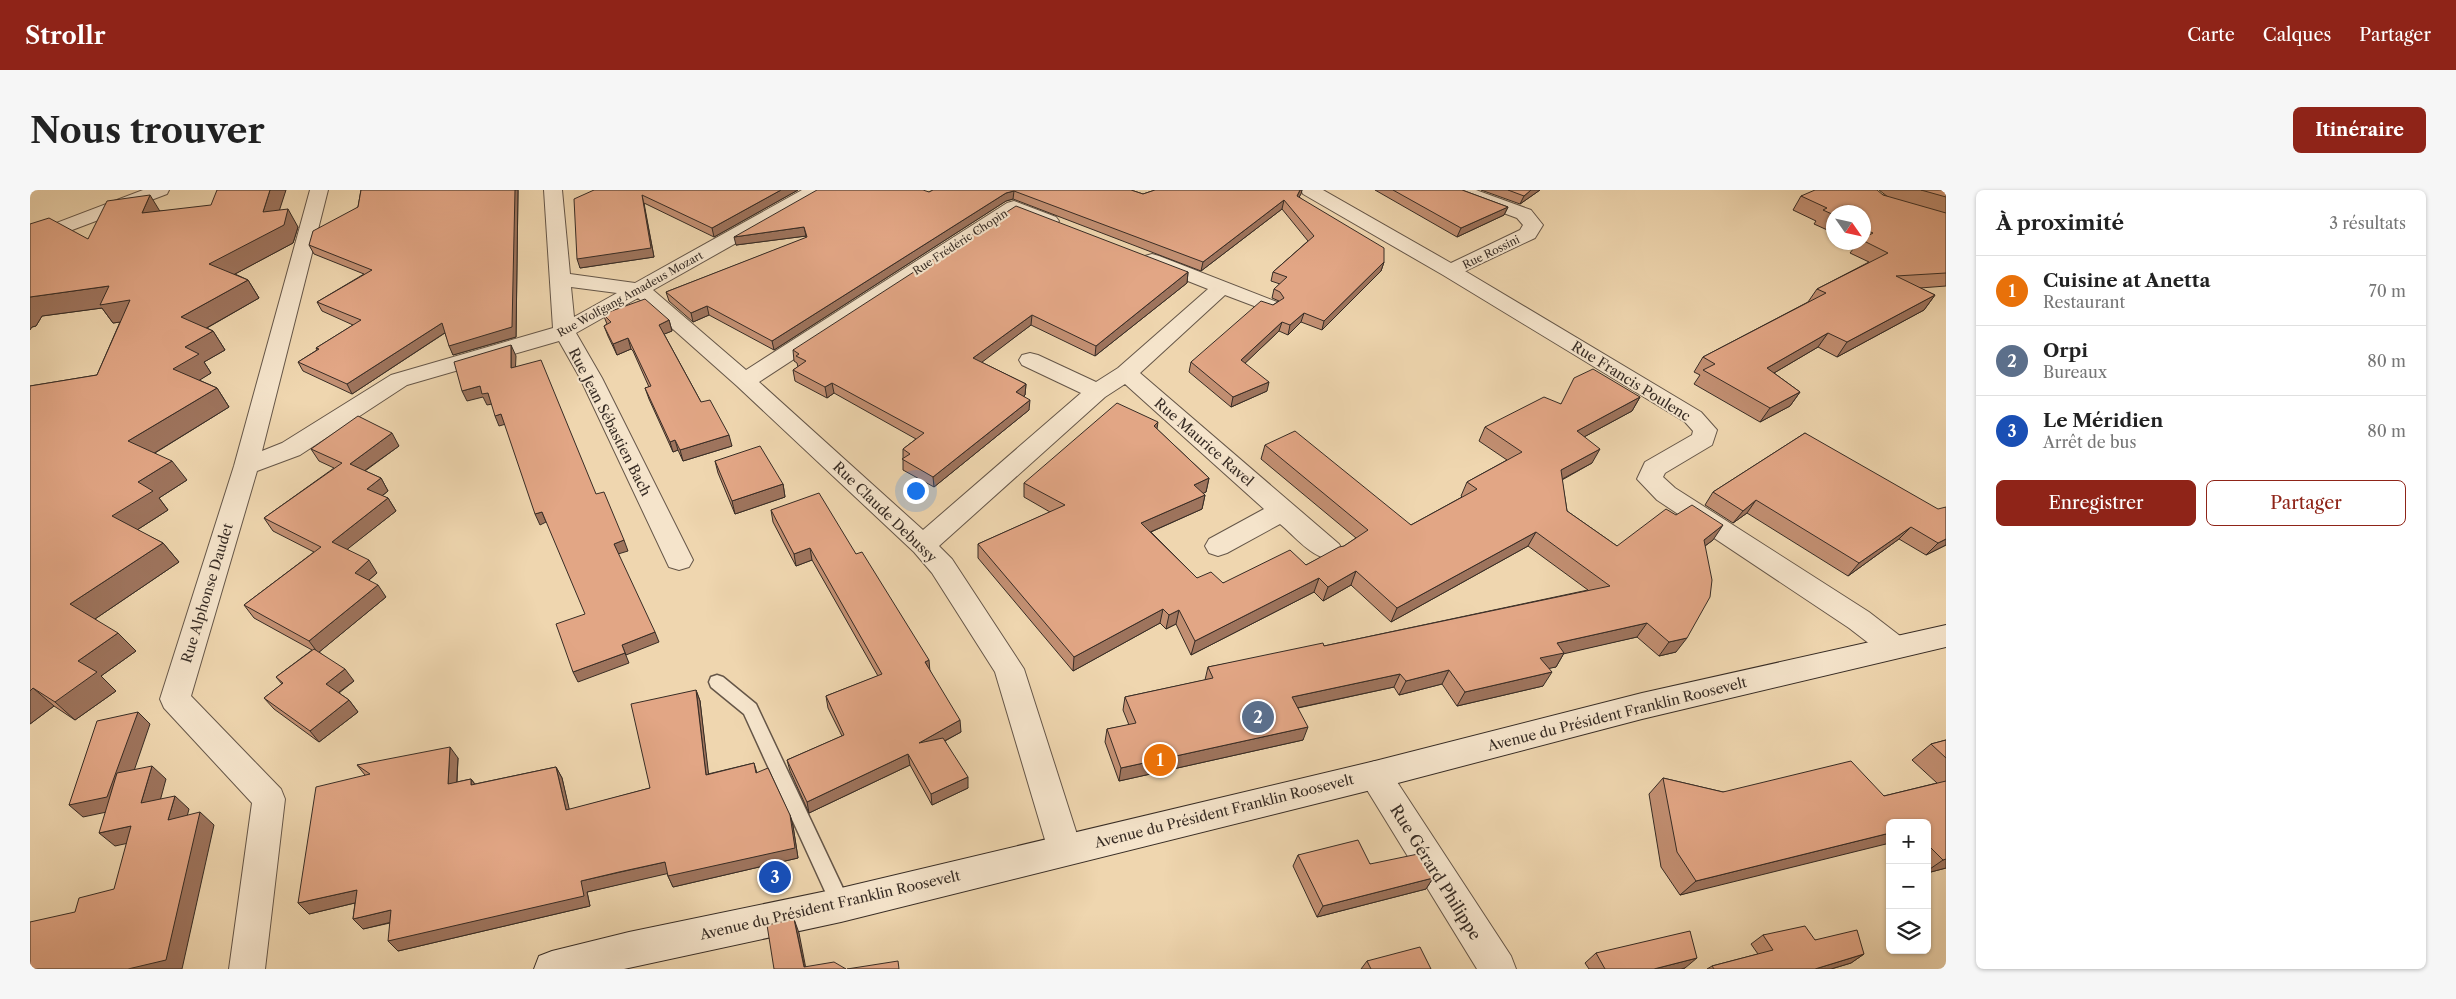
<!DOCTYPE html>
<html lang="fr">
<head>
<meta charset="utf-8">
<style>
  :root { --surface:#fff; --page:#f6f6f6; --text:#222; --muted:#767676; --line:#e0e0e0; --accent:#8f2418 }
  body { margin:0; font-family:"Libre Caslon Text",serif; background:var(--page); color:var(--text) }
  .controls { position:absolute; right:15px; bottom:15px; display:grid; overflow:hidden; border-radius:8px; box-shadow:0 1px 4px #0004 }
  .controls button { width:45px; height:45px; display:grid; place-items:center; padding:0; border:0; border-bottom:1px solid var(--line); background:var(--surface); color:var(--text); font:25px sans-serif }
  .compass { position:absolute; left:1796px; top:15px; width:45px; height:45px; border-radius:50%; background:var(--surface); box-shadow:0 1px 4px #0004; rotate:124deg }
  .you { position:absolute; left:885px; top:300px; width:18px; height:18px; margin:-12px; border:4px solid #fff; border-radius:50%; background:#1a73e8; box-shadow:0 0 0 8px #1a73e833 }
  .badge { display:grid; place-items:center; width:32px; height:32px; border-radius:50%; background:var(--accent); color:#fff; font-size:16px; font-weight:700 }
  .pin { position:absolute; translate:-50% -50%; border:2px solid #fff; box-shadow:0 1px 5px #0006 }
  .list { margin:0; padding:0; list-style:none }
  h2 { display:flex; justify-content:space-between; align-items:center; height:65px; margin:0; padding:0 20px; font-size:21px }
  h2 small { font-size:16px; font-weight:400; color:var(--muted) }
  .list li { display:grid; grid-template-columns:32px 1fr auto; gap:15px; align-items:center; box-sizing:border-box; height:70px; padding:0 20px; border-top:1px solid var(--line) }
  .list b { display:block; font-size:19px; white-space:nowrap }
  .list p { margin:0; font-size:16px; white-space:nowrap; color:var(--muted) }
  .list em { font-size:16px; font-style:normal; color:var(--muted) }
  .actions { display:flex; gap:10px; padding:15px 20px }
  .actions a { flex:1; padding:11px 0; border:1px solid var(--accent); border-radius:8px; text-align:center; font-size:18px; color:var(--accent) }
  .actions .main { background:var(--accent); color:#fff }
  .icon { flex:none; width:28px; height:28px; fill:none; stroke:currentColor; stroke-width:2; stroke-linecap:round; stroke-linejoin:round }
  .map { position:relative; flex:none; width:1916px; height:779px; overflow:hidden; border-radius:8px }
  header { display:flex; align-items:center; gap:30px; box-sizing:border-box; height:70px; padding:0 25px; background:var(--accent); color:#fff }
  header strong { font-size:24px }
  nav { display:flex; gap:28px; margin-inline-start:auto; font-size:18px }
  .intro { display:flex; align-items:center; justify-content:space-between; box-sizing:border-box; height:120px; padding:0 30px }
  h1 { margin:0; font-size:35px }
  .button { padding:12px 22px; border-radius:8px; background:var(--accent); color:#fff; font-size:18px; font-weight:700 }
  main { display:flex; gap:30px; padding:0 30px }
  aside { flex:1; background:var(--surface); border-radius:8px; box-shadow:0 1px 4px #0004 }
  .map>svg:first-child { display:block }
</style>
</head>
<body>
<header>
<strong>Strollr</strong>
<nav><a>Carte</a><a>Calques</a><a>Partager</a></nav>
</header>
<div class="intro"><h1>Nous trouver</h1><a class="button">Itinéraire</a></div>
<main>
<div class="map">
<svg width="1916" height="779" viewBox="0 0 1916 779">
  <rect width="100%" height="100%" fill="#efd6af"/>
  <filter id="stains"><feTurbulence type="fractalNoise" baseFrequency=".004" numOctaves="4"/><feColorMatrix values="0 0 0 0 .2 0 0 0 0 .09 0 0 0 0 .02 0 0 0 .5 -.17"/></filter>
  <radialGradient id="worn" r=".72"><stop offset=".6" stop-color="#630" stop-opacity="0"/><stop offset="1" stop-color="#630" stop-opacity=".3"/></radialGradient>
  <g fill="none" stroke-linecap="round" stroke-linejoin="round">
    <!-- lane casing -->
    <g stroke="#655648" stroke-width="3">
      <path id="lane" d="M687,485L693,487L726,514L818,709L821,715L818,721L811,724L804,721L714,524L681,497L679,492L681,487Z"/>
    </g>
    <!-- street casing -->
    <g stroke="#655648" stroke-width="2">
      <path id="street" d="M113,0H139L137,4L0,56V43Z
        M280,0H298L232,261L252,253L361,185L523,138L514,0H532L540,84L605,93L772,0H795L793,4L623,100L716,180L977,13L984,11L1026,27L1029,31L1026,35H1012L986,24L729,192L893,340L1051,203L992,175L989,170L992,165L1000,163L1008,165L1066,192L1088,178L1178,99L1115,74L1112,70L1115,66L1122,64L1129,66L1247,112L1251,116L1247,120L1240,122L1195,105L1110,183L1309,354L1313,361L1309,368C1287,375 1266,347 1250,334L1197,363L1188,366L1179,363L1175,356L1179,349L1234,319L1095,194L1075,207L909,356L922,369L994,479L1052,660L1047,671L1035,675L1023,671L1018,660L965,482L902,383L884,362L707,196L608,108L546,143L572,188L663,370L659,377L649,380L639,377L550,188L529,151L377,195L270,265L227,281L161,506L251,599L255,609L235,779H199L222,613L134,518L130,509L204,276ZM541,97L587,103L544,127Z
        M1271,0H1293L1421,73L1490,40L1493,35L1487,28L1422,4L1420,0H1446L1501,20L1513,35L1505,48L1435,81L1671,222L1687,240L1682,255L1635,283L1633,287L1645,298L1839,422L1874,449L1879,457L1874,465L1864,468L1854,465L1819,438L1627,310L1607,289L1615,272L1662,245L1663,241L1655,232L1413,85L1273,4Z
        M1345,571L1356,575L1481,766L1486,779H1447L1334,595L1329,585L1334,575Z"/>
    </g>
    <!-- secondary casing -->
    <g stroke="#372c25" stroke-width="2">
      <path id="secondary" d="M1916,435V457L1612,529L1345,599L811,732L594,779H504L509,766L522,761L599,742L811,698L1345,571L1612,503Z"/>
    </g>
    <!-- lane -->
    <use href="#lane" fill="#f5e4cb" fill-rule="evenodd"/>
    <!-- street -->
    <use href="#street" fill="#f5e4cb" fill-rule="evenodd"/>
    <!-- secondary -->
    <use href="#secondary" fill="#f5e4cb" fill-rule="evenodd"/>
  </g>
  <!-- wall -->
  <path fill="#c28f72" stroke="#372c25" d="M331,0H488L486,147L423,165L415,143L322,204L273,181L268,172L287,160L286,158L323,135L292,121L287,112L334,84L284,64L279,55L328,17Z
    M564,0H768L684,47L614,13L624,67L550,78Z
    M903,0H1101L1113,4L1125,0H1272L1269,7L1354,72L1351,81L1292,140L1271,132L1258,145L1249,141L1215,173L1237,201L1201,217L1159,182L1161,172L1243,115L1249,111L1242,108L1244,99L1250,94L1241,91L1243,82L1278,51L1252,19L1171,81L983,9L976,11L744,160L679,125L663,132L639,111L636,102L776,48V46L706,55L899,2Z
    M1345,0H1432L1478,17L1474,25L1427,47Z
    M1451,0H1510L1490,14Z
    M1849,0H1916V96L1890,98L1905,105L1894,120L1807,167L1788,157L1744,183L1770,202L1760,216L1730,232L1664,194L1670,185L1664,182L1673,167L1778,112L1787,99L1839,72L1820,63L1827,54L1825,52H1834V22H1804V43L1784,34L1786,31L1763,20L1771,6L1853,5L1858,7Z
    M249,20L268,37L263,53L205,84L218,90L229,108L177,138L183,141L195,160L174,172L181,183L169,190L187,198L199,217L125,263L157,290L129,308L138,320L107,340L133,353L149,372L65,429L106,461L71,486L86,501L45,530L24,516L0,534V196L67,185L90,132L83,133L72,118L12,126L6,136L2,137L58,49L130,21Z
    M1158,82L1157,93L1065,166L1001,135L951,172L996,194L995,205L994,206L999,220L904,297L873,280V259L886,249L804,203L797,208L765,191L763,180L768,177L767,173L764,171L763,160Z
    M573,124L639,130L642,141L634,144L671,212L702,256L653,271L648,260L643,262L619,209L615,198L619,197L603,161L601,159L587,165L578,146L574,136L577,134Z
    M1610,207L1602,221L1554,247L1562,273L1532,290L1537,321L1587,356L1683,350L1675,356L1646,462L1629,466L1607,447L1534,463L1526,477L1518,478L1513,496L1427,516L1412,494L1369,505L1364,497L1268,518L1273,550L1089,591L1075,552L1077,539L1099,535L1093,520L1095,507L1175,490L1178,477L1294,456L1558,400L1498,356L1361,432L1321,395L1293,411L1284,402L1161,465L1146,434L1136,439L1130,433L1043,481L948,368V354L1020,322L994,307V293L1127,239L1179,288L1176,302L1173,303L1175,305L1172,319L1121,342L1167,388L1193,393L1276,375L1314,356L1326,348L1231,269L1235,255L1381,335L1432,307L1431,306L1437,292L1477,270L1449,251L1455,237L1531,214Z
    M1775,243L1916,355L1896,365L1869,349L1818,386L1717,323L1703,333L1675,315L1683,302Z
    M369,256L335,281L351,288L358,301L352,306L358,308L366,321L317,359L347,383L339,390L356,407L289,462L324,491L309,503L319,510L328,522L289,552L244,519L234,508L252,494L246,487L282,460L224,428L214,415L284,362L243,341L234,328L304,278L289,271L281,259Z
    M685,271L753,294L755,307L705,324L688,283Z
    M741,320L826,364L899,479L931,542L915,551L938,598L902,615L880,575L779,623L760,581L757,570L812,546L798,518L796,506L848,486L782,370L766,376L743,332Z
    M666,500L670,511L678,584L724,573L727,583L760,625L763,636L768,668L643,697L638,686L637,683L595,693L557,702L560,716L368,761L360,733L333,739L323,729L325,713L279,724L268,713L335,585L327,575L428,568L427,592L441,589L445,594L526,577L532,588L539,620L620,598Z
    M1916,550V678L1897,683V633L1650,705L1631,677L1619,604L1633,588L1693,602L1854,606L1907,593L1882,570L1901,554Z
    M1268,665L1340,674L1403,688L1396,699L1287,727L1263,676Z
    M1733,745L1785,750L1834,764L1821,773L1801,779H1677L1682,776L1728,764L1721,754Z
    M1566,763L1655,778L1651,779H1559L1555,773Z
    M1337,771L1401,779H1331Z"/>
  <!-- shaded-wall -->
  <path fill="#9e745d" stroke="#372c25" d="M240,0H256L243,40L233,22Z
    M485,0H488L486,147L423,165L419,156Z
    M751,0H768L684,47L682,38Z
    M1270,0H1272L1271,4L1265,14L1267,6Z
    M1501,0H1510L1490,14L1494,6Z
    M984,1L983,9L976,11L744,160L742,151L976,3Z
    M120,5L131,23H112Z
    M612,5L624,67L550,78L547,69Z
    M1254,10L1252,19L1171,81L1173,72Z
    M1478,17L1474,25L1427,47L1431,38Z
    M258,19L268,37L263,53L190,92L179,74Z
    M774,37L776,46L706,55L704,47Z
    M1354,72L1351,81L1292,140L1294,131Z
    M1158,82L1157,93L1065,166L1066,156Z
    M218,90L229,108L164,145L151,127Z
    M79,96L100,110L113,129L83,133L72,118L12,126L6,136L2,137L0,140V107Z
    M1905,105L1894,120L1807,167L1817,152Z
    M677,116L679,125L663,132L661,123Z
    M1274,123L1271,132L1258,145L1260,135Z
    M1002,125L1001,135L943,179V168Z
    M639,130L642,141L632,145L629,135Z
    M1252,132L1249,141L1209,179L1211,170Z
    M412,133L416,142L322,204L317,194Z
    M183,141L195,160L174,172L181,183L157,198L143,179L155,157Z
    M1798,143L1788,157L1727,193L1737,178Z
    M598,148L601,159L587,165L583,154Z
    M481,155L486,166L485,188L481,178Z
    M1239,192L1237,201L1201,217L1203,207Z
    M802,193L804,203L797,208L795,197Z
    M996,194L995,205L986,213V202Z
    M450,196L458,203L462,214L457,215L453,207L437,211L432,201Z
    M187,198L199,217L113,270L98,251Z
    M1770,202L1760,216L1730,232L1740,218Z
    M1610,207L1602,221L1539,255L1547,241Z
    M1000,210L999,220L904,297L903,287Z
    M471,224L476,234L469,236L465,226Z
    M1128,232L1126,246L1124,236Z
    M362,243L369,256L327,286L320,274Z
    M699,245L702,256L653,271L650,260Z
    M645,250L648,260L643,262L640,252Z
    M1570,259L1562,273L1523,294L1531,280Z
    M142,271L157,290L129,308L138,320L99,345L82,326L108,292Z
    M351,288L358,301L344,312L337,299Z
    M1179,288L1176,302L1162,309L1164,295Z
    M753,294L755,307L705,324L702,311Z
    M1175,305L1172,319L1109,347L1111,333Z
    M358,308L366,321L310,365L302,352Z
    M1726,310L1717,323L1703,333L1713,321Z
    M512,322L516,332L510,335L505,324Z
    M1693,335L1683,350L1664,364L1674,350Z
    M1881,337L1869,349L1818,386L1829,373Z
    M1506,342L1498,356L1361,432L1367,418Z
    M1916,349V355L1896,365L1908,353Z
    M594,350L598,361L588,364L584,354Z
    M133,353L149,372L59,433L40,414Z
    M780,358L782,370L766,376L764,364Z
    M339,370L347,383L333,395L325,383Z
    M1326,381L1321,395L1293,411L1298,397Z
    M1289,388L1284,402L1161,465L1165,451Z
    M348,395L356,407L288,463L279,451Z
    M1133,419L1130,433L1043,481L1044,467Z
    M1149,420L1146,434L1136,439L1139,425Z
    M1617,433L1607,447L1533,464L1534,463L1526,477L1502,482L1510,468L1527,453Z
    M625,442L629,452L596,465L592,455Z
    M88,443L106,461L71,486L86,501L45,530L25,512L48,471Z
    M1657,448L1646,462L1629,466L1639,452Z
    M595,463L599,473L548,492L543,482Z
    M899,470L900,482L895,472Z
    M315,479L324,491L305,505L296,494Z
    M1419,480L1412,494L1369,505L1376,491Z
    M1522,482L1513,496L1427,516L1435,502Z
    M1370,484L1364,497L1257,520L1262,507Z
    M3,498L24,516L0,534V501Z
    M666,500L670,511L680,596L676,585Z
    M319,510L328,522L289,552L280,541Z
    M108,522L120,534L91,619L53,627L39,615Z
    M930,530L931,542L890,564L889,553Z
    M1278,537L1273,550L1089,591L1091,578Z
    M420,557L428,568L426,605L418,594Z
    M878,564L880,575L779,623L777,612Z
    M122,576L136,589L126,626L111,613Z
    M526,577L532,588L542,631L536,620Z
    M938,587V598L902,615L901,604Z
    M441,589L449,600L441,595Z
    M145,606L159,619L153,642L138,630Z
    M170,622L184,635L152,779H98Z
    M760,625L763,636L768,668L643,697L638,686Z
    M101,636L117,649L85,656L69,643Z
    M1860,643V653L1650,705L1666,691Z
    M1916,669V678L1897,683V681L1913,670Z
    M635,672L640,683L557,702L560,716L368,761L358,751L551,691Z
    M1403,688L1396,699L1287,727L1293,716Z
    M327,700L337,710L279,724L268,713Z
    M361,720L370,730L333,739L323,729Z
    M764,729L769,743L776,779H775Z
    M1834,764L1821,773L1801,779H1785Z
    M1667,768L1655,778L1651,779H1624Z"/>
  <!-- building -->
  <path fill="#e2a685" stroke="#372c25" d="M187,0H240L233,22L258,19L254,35L179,74L218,90L151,127L183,141L155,157L169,164L143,179L187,198L98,251L142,271L108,292L123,301L82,326L133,353L40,414L88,443L48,471L67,482L25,512L3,498L0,501V196L67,185L100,110L70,115L79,96L0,107V34L19,28L58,49L77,11L120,5L112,23L181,15Z
    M331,0H485L482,137L419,156L412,133L317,194L268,172L289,159L286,158L331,130L287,112L342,80L279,55L283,41L328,17Z
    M564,0H751L682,38L612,5L621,58L547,69L544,9Z
    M787,0H893L899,2L903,0H1101L1113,4L1125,0H1270L1267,6L1354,58V72L1294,131L1274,123L1260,135L1252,132L1211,170L1239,192L1203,207L1161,172L1231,111L1243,115L1254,108L1250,102L1244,99L1257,87L1243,82L1284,46L1254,10L1173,72L984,1L976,3L742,151L677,116L661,123L636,102L777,47L774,37L704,47Z
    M1363,0H1432L1478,17L1431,38Z
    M1478,0H1501L1494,6Z
    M1785,0H1847L1853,5L1916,23V83L1866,86L1905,105L1817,152L1798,143L1737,178L1770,202L1740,218L1673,180L1685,174L1673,167L1796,103L1787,99L1858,63L1834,51V48L1843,43L1834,39V22H1804V25L1793,20L1797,18L1771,6Z
    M1891,0H1916V7Z
    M986,16L1158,82L1066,156L1002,125L943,168L996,194L986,202L1000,210L903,287L872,269L880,264L873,259L894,243L802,193L795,197L763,180L776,171L766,166L769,164L763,160Z
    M615,109L639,130L629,135L671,212L680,210L699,245L650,260L645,250L640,252L615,198L621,196L599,150L598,148L583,154L574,136L581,132L573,124Z
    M481,155V178L511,170L566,304L574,302L594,350L584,354L625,442L592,455L595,463L543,482L526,434L555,424L512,322L505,324L471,224L465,226L458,203L452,204L450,196L432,201L424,172Z
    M1563,179L1610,207L1547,241L1570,259L1531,280L1537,321L1587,356L1636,319L1646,325L1662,315L1693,335L1674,350L1682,390L1680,407L1657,448L1639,452L1617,433L1527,453L1534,463L1510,468L1522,482L1435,502L1419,480L1376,491L1370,484L1262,507L1278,537L1091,578L1077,539L1106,533L1095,507L1183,488L1178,477L1293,453L1294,456L1580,396L1506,342L1367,418L1326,381L1298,397L1289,388L1165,451L1149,420L1139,425L1133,419L1044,467L948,354L1035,315L994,293L1087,213L1128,232L1124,236L1179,288L1164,295L1175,305L1111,333L1167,388L1181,382L1193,393L1260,360L1276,375L1309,357L1314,356L1338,340L1235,255L1265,241L1381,335L1447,299L1437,292L1492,262L1455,237L1514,207L1531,214L1544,188Z
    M328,226L362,243L320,274L351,288L337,299L358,308L302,352L339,370L325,383L348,395L279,451L214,415L291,357L234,328L312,273L281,259Z
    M1775,243L1908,319L1916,317V349L1908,353L1881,337L1829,373L1726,310L1713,321L1683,302Z
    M730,256L753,294L702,311L685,271Z
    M789,303L826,364L832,362L899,470L895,472L930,530L889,553L913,548L938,587L901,604L878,564L777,612L757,570L814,545L796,506L852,484L780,358L764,364L741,320Z
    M284,459L315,479L296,494L319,510L280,541L234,508L253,493L246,487Z
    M666,500L676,585L724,573L726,583L738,578L760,625L765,658L638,686L635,672L589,682L551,691L554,706L358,751L361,720L323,729L327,700L268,713L286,597L340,584L327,575L420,557L418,594L441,589V595L526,577L536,620L620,598L601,514Z
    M108,522L77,607L39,615L67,531Z
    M1916,550V568L1901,554Z
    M1821,571L1854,606L1916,591V669L1913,670L1897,654V633H1860V643L1666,691L1647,662L1633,588L1693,602Z
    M122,576L111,613L145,606L138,630L170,622L136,770L98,779H0V732L45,722L49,708L84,699L101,636L69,643L87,583Z
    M1328,650L1340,674L1388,664L1403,688L1293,716L1268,665Z
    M764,729L774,777L804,772L816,779H744L737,735Z
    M1775,736L1785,750L1827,740L1834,764L1785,779H1684L1682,776L1743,760L1733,745Z
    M1660,741L1667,768L1624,779H1575L1566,763Z
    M1390,757L1401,779H1341L1337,771Z
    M868,771L869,779H817Z"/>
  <g text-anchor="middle" stroke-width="4" stroke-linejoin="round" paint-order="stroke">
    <!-- far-street labels -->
    <g font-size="11" fill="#372c25" stroke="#f5e4cb">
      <text transform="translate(930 52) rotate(-33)" y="4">Rue Frédéric Chopin</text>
      <text transform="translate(1461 62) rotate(-26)" y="4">Rue Rossini</text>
      <text transform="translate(600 104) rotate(-29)" y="4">Rue Wolfgang Amadeus Mozart</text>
    </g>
    <!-- street labels -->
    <g font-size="14" fill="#372c25" stroke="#f5e4cb">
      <text transform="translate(1601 191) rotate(32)" y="5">Rue Francis Poulenc</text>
      <text transform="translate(580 232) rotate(63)" y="5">Rue Jean Sébastien Bach</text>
      <text transform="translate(1174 252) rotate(41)" y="5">Rue Maurice Ravel</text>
      <text transform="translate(855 322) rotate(44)" y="5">Rue Claude Debussy</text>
      <text transform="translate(177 403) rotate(-73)" y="5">Rue Alphonse Daudet</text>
      <text transform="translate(1587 524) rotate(-14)" y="5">Avenue du Président Franklin Roosevelt</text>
      <text transform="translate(1194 621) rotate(-14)" y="5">Avenue du Président Franklin Roosevelt</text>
      <text transform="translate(800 715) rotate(-13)" y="5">Avenue du Président Franklin Roosevelt</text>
    </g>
    <!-- near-street labels -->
    <g font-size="16" fill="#372c25" stroke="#f5e4cb">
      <text transform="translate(1406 682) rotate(58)" y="6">Rue Gérard Philippe</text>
    </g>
  </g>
  <rect width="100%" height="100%" filter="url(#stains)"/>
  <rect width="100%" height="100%" fill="url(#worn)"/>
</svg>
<div class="controls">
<button>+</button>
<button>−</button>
<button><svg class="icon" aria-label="layers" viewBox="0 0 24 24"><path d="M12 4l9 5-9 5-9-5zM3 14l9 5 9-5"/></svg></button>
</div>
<svg class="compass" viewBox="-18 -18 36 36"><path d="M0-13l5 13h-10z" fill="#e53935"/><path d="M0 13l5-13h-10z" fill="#767676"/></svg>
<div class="you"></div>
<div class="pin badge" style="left:1130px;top:570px;background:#e8710a">1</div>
<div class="pin badge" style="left:1228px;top:527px;background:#5c6f8a">2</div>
<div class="pin badge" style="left:745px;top:687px;background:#1a4fb4">3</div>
</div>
<aside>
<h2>À proximité<small>3 résultats</small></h2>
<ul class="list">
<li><span class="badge" style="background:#e8710a">1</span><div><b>Cuisine at Anetta</b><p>Restaurant</p></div><em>70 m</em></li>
<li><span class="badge" style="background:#5c6f8a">2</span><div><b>Orpi</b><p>Bureaux</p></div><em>80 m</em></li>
<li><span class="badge" style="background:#1a4fb4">3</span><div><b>Le Méridien</b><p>Arrêt de bus</p></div><em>80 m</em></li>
</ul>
<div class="actions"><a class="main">Enregistrer</a><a>Partager</a></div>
</aside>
</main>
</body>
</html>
